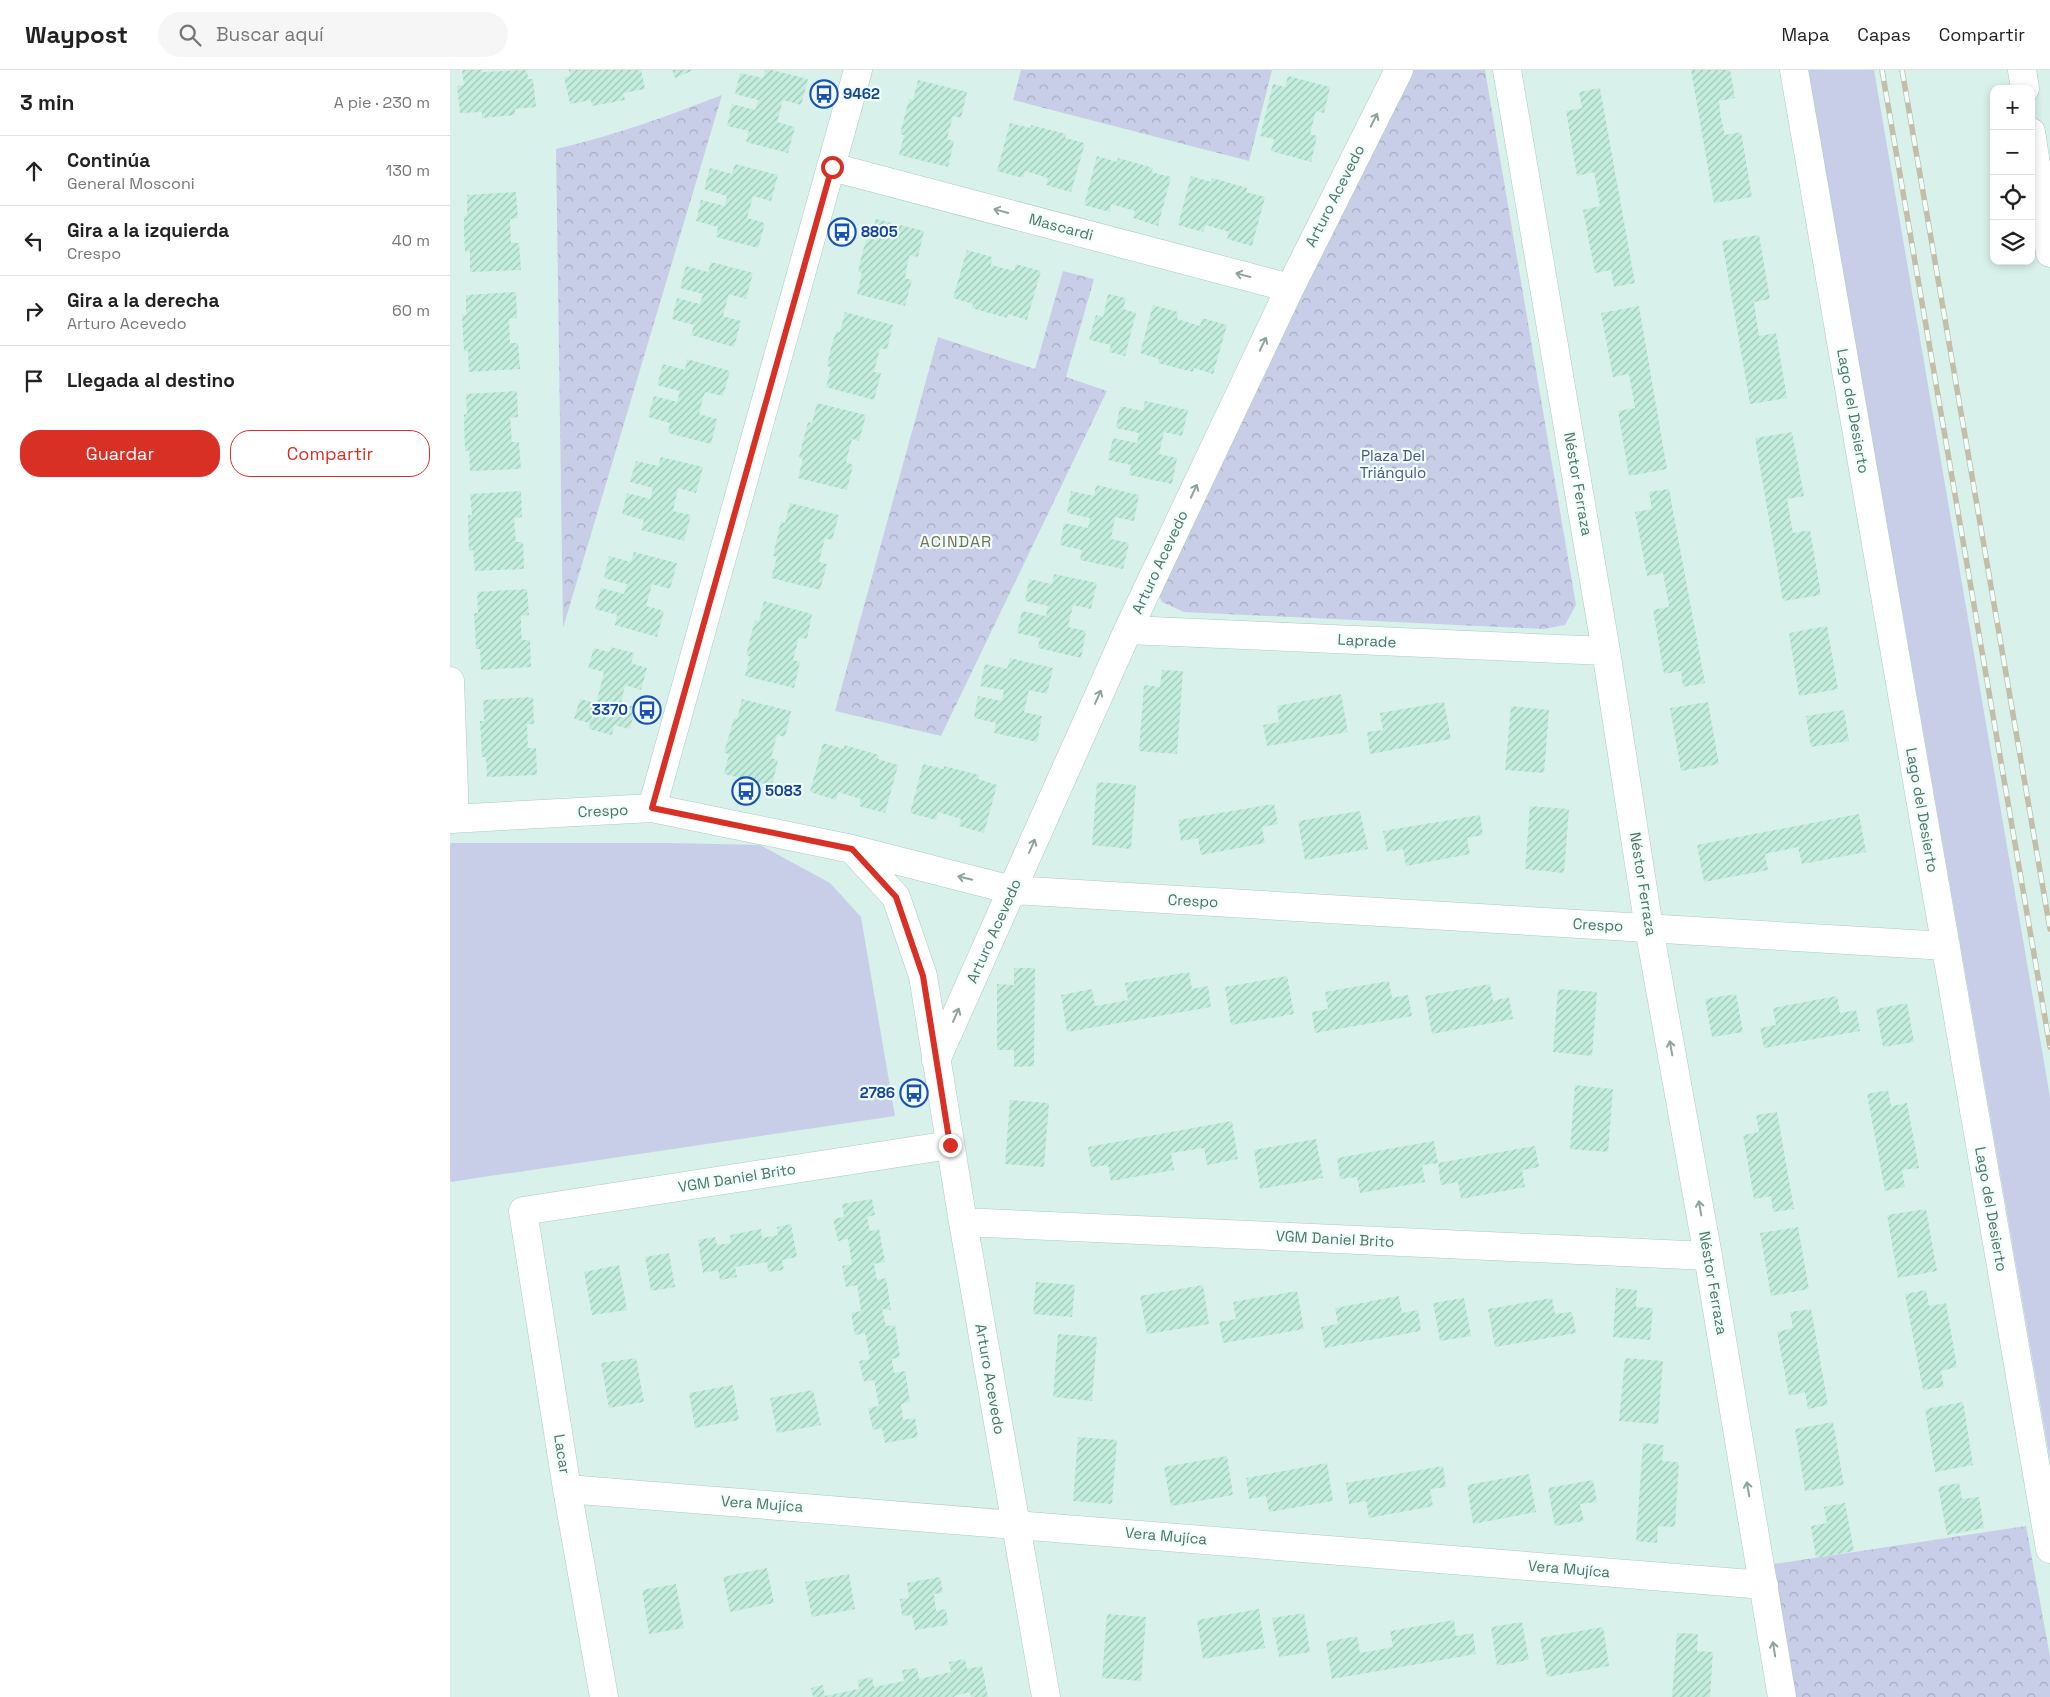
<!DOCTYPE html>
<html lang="es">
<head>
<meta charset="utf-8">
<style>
  :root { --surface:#fff; --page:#f6f6f6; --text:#222; --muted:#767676; --line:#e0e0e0; --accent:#d93025 }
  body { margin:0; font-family:"Space Grotesk",sans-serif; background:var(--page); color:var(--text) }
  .controls { position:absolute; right:15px; top:15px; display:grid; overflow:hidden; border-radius:10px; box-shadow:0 2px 8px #0003 }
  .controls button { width:45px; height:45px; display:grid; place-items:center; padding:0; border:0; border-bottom:1px solid var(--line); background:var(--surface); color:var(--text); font:25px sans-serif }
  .stop { position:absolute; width:15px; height:15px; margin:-11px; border:4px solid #d93025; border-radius:50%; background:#fff }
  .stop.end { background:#d93025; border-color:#fff; box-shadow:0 1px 5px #0008 }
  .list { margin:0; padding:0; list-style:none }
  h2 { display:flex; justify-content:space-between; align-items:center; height:65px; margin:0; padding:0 20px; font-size:21px }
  h2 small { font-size:16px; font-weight:400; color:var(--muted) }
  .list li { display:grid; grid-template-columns:32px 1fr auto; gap:15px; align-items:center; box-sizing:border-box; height:70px; padding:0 20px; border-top:1px solid var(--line) }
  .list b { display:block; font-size:19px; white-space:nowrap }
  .list p { margin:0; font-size:16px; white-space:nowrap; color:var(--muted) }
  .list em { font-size:16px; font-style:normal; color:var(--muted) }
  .actions { display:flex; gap:10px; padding:15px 20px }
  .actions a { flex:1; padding:11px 0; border:1px solid var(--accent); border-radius:20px; text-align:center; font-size:18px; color:var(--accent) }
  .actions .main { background:var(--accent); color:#fff }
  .icon { flex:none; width:28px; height:28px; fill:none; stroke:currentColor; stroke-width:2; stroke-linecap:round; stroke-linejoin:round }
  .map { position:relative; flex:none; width:1600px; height:1627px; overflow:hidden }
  header { display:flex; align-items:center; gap:30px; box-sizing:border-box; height:70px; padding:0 25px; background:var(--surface); border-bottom:1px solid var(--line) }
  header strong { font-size:24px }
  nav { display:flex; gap:28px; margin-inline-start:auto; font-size:18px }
  .search { width:350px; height:45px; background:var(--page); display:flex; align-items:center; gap:12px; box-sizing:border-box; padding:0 18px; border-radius:28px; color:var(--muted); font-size:19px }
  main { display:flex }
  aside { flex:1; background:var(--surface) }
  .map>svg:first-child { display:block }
</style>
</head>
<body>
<header>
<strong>Waypost</strong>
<div class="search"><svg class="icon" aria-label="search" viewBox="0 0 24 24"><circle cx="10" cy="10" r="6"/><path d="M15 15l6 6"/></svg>Buscar aquí</div>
<nav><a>Mapa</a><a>Capas</a><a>Compartir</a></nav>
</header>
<main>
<aside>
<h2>3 min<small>A pie · 230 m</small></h2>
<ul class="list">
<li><svg class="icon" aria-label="ahead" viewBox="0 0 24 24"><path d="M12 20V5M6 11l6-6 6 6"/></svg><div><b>Continúa</b><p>General Mosconi</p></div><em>130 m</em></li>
<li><svg class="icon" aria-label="left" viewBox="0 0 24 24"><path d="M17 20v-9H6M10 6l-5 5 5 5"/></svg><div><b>Gira a la izquierda</b><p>Crespo</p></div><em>40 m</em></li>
<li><svg class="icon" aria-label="right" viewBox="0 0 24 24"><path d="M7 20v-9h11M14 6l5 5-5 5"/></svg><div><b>Gira a la derecha</b><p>Arturo Acevedo</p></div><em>60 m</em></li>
<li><svg class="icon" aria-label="arrive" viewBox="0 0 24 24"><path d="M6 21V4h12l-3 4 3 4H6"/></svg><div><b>Llegada al destino</b></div></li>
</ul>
<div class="actions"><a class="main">Guardar</a><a>Compartir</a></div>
</aside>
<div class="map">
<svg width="1600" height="1627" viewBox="0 0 1600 1627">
  <defs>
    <pattern id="forest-crowns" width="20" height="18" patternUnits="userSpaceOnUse" patternTransform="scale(1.25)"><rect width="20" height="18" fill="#c8cee8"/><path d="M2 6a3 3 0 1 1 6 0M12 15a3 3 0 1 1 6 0" fill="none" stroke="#a5acc0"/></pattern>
    <pattern id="building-hatch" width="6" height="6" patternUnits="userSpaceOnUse" patternTransform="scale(1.25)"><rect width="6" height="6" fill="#c3eede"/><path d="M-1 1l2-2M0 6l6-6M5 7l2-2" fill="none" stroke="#a1c5b8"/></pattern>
  </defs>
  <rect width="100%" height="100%" fill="#e9fbf8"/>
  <!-- residential -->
  <path fill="#d8f2eb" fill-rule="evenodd" d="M0,0H1600V1627H0ZM1544,19H1581V191H1544Z"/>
  <!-- green -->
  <path fill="#c8cee8" d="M1358,0H1424L1600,1027V1390Z
    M0,773H221L310,775L380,813L411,847L445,1046L0,1112Z"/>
  <!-- forest -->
  <path fill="url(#forest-crowns)" d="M571,0H822L799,91L563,30Z
    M964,0H1035L1126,535L1115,555L1093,559L734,542L712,532L706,518Z
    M272,25L113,558L106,79C163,66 218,46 272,25Z
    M613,201L644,209L616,307L657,321L491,666L385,641L488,267L585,299Z
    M1576,1456L1600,1586V1627H1346L1324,1494Z"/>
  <!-- building -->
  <path fill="url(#building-hatch)" d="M12,0H32V2L77,0L78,9H83L86,37L65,39V45L32,48V42L10,43L7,16L14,15Z
    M119,0H191L195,19L173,23L175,30L142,36L141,30L120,34L114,7L120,6Z
    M222,0H244L225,8Z
    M315,0H322L358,9L351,35L333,30L327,52L345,57L338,83L296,72L299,61L277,56L282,34L305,40L307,35L308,30L285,24L290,3L313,8Z
    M1241,0H1280L1285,28L1269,31L1271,48L1275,65L1291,62L1302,127L1264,133Z
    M838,6L880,17L874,43L866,41L860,64L867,66L861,92L821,81L824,69L810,66L823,14L835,17Z
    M468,10L517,22L511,48L503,46L500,57L497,69L504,71L498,97L449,85L454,65L450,64L459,29L463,30Z
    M1150,18L1185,213L1164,217L1161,200L1145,203L1133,140L1150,136L1144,102L1127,106L1116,41L1132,38L1129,22Z
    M560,53L581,58V55L616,64L615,68L635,73L621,122L596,115L598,108L575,101L573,108L547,101Z
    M647,86L667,92L668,88L686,93L703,98L701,102L721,107L708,156L683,148L685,141L661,134L660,142L634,135Z
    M285,94L328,105L321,131L303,126L297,148L315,153L308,178L266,167L268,157L246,151L251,130L275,136L277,126L254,119L260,98L282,104Z
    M741,106L761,112L762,108L780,113L797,118L796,122L815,127L802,176L777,169L779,162L756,155L753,162L728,155Z
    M66,122L68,148L60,149L61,173H69L71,200L20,202V181L15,182L14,163V146H17V125Z
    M426,149L474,161L468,187L460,185L457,196L455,208L462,210L455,236L407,224L412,203L408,202L412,184L417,168L421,169Z
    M1309,165L1320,229L1304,232L1309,266L1326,263L1337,328L1300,334L1272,171Z
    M517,180L542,187L541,195L564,201L566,194L591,201L577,250L558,244L557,248L522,238L523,234L503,228Z
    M261,192L303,203L296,229L279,224L273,246L291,251L284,277L241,265L244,255L222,249L227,228L250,234L253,224L230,218L236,196L258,202Z
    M66,222L67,248L59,249L60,273H68L70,299L19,302L18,281H14L12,245H16V225Z
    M658,224L676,228L673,239L686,243L675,286L659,282L661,275L639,270L646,245L653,247Z
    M703,235L728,242L727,249L750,256L752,248L777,255L763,304L744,298L743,302L708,293L709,289L690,283Z
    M1189,236L1217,399L1179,406L1168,341L1185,338L1179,304L1163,307L1151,243Z
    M395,242L443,255L437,280L430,278L424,302L431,303L424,330L376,317L381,297L377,296L381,278L386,261L390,262Z
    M237,289L280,301L273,326L255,322L252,332L249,344L267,349L261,374L218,363L220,353L198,347L204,326L227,332L230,321L207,315L213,294L235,300Z
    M67,321L68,347L60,348L62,372H69L71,399L20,401L19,380L15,381L14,345L17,344L16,324Z
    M695,331L738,340L732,366L714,362L709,384L727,388L722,414L679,405L681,395L658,390L663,368L687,373L689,363L666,358L670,336L693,341Z
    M367,333L416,345L409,371L402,369L399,380L396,392L403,395L397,420L348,408L353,388L349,387L358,352L362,353Z
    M1342,362L1354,426L1337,429L1343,463L1360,460L1371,525L1333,531L1305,368Z
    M211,387L253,397L246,423L228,418L223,441L241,445L234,471L191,460L194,450L172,444L177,423L200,429L203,418L180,412L186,391L208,396Z
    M646,415L689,425L684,451L665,447L661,469L679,473L673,499L630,490L632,480L610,475L614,453L638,458L640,448L617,443L621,421L644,426Z
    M1219,419L1255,613L1233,617L1231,601L1214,604L1203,540L1219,537L1216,519L1213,503L1197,506L1185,442L1202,439L1199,422Z
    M71,421L72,447L64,448L66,472H73L74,499L25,501L23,480L19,481L18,445H22L20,424Z
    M340,433L389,445L382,470L375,468L369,492L377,494L370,520L321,508L327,487L323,486L331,451L335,453Z
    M184,482L227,493L220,519L202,514L196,536L214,541L207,567L165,555L167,545L145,539L151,518L174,524L177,514L154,508L159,486L181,492Z
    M604,504L647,513L641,539L623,535L618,557L636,561L631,588L588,578L590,568L567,563L572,541L596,546L598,536L575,531L579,509L602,514Z
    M77,519L79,545L71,546V558L72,570H80L81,597L31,600L30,579H26L24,543H28L27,522Z
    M314,531L362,544L357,569L349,567L343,590L350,592L344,618L295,606L300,586L296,585L305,550L309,551Z
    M1377,556L1388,619L1349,626L1339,563Z
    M161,577L184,583L181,593L197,598L191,620L175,615L171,633L186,637L180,659L164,655L162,665L139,659L140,653L124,649L130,629L146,633L150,618L154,602L138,598L144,578L159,582Z
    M560,588L603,598L597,624L579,620L574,642L592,646L587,672L544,663L546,653L524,648L528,626L551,631L553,626L554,620L530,616L535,594L557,599Z
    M712,600L733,601L727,684L689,681L694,615L710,617Z
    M891,624L898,662L817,676L813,655L829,652L827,636Z
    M83,627L84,654H77L78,678H86L87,705L37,707L36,687H32L31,668L30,651H34L33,630Z
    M292,629L341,641L335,667L327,665L321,688L328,690L322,716L274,704L279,684L274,683L284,648L287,649Z
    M994,632L1001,669L920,684L917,662L933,660L930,643Z
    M1258,632L1269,694L1231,701L1220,638Z
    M1061,636L1099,640L1094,703L1055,700Z
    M1394,640L1399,671L1361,677L1356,646Z
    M373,673L394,679V675L429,685L428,689L448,695L435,743L409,736L411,729L388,722L386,730L360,722Z
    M473,694L494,699V696L529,705L528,709L547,715L534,763L509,756L511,749L488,742L486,750L460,743Z
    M647,712L686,715L681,779L642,775Z
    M824,734L828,754L812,757L815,773L751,785L748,768L731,771L728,750Z
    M1080,736L1119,739L1114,803L1075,799Z
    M910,741L918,779L855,790L848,751Z
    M1409,744L1416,782L1352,794L1348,777L1315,784L1318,800L1254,812L1247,775Z
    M1030,745L1033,765L1017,768L1020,784L956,796L953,779L937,782L933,761Z
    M564,898H585L584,996L564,997V980H547V914L564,915Z
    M739,902L742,919L758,916L761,937L617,962L611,925L642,919L645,936L662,933L678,930L675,913Z
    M837,906L844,944L781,955L775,917Z
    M939,911L942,928L958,925L962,946L865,963L862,942L878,939L875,922Z
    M1040,914L1043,931L1059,927L1063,949L982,964L975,926Z
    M1108,919L1147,922L1142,986L1103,982Z
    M1286,924L1293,962L1262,967L1255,929Z
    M1387,926L1390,943L1406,940L1410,961L1314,978L1310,958L1326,955L1323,938Z
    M1457,933L1464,972L1433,977L1426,939Z
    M1125,1015L1163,1019L1158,1082L1120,1079Z
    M1438,1020L1441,1036L1457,1033L1469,1098L1452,1100L1455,1117L1435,1121L1417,1024Z
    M560,1030L599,1033L594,1097L555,1094Z
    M1327,1042L1344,1139L1323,1142L1321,1126L1304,1129L1293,1065L1309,1062L1306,1045Z
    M782,1051L788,1089L757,1095L754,1078L721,1083L724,1100L661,1111L658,1095L641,1097L638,1077Z
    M866,1069L873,1108L810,1119L804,1080Z
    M984,1071L988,1093L972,1095L975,1112L910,1123L907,1107L890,1109L887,1088Z
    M1085,1076L1089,1097L1072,1100L1075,1117L1011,1129L1008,1112L991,1115L988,1093Z
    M422,1129L425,1145L417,1147L420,1161L429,1159L435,1192L424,1194L427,1210L436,1208L441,1240L432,1239L436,1256L445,1255L450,1287L442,1289L444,1303L455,1301L460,1332L451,1334L453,1350L465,1348L468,1367L435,1373L432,1358L423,1360L418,1338L429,1336L424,1310L414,1312L409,1291L420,1289L415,1263L405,1265L401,1243L411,1241L407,1215L396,1217L392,1196L402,1194L398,1169L388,1171L383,1149L394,1147L392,1134Z
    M1476,1139L1487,1201L1448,1208L1437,1145Z
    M341,1154L347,1187L332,1190L334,1200L318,1202L317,1192L285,1197L287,1207L270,1210L268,1200L253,1203L248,1170L265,1167L267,1175L281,1173L280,1165L311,1159L312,1168L328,1165L327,1157Z
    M1348,1157L1359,1219L1321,1226L1310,1163Z
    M219,1183L225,1217L201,1221L195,1187Z
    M169,1195L177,1240L142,1245L134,1202Z
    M586,1212L625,1215L622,1247L583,1244Z
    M753,1215L759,1254L697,1264L690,1226Z
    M1166,1218L1187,1220L1186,1237L1203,1238L1200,1270L1163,1267Z
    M1476,1220L1479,1236L1496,1233L1507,1297L1491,1301L1494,1317L1473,1320L1455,1224Z
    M847,1221L854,1259L773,1273L769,1252L786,1249L783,1232Z
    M949,1226L952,1243L968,1240L971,1261L875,1278L871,1257L888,1254L885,1238Z
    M1014,1228L1021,1266L990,1271L983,1233Z
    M1102,1228L1105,1244L1122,1242L1126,1263L1045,1277L1038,1239Z
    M1361,1239L1378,1335L1358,1339L1355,1322L1339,1326L1327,1262L1343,1258L1340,1242Z
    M608,1264L647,1267L642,1331L603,1327Z
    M186,1288L194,1332L159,1338L151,1293Z
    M1175,1288L1213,1291L1208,1354L1169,1351Z
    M283,1315L289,1350L245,1358L239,1323Z
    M363,1320L371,1355L327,1363L320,1328Z
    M1513,1332L1523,1395L1485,1402L1475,1339Z
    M1383,1352L1394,1415L1355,1421L1345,1359Z
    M628,1367L667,1370L662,1434L623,1431Z
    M1193,1373L1214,1375L1212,1391L1229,1392L1225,1457L1208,1456L1207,1473L1186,1471Z
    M777,1386L783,1425L721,1436L714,1397Z
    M877,1393L883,1431L819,1442L816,1426L799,1429L796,1408Z
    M993,1396L996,1417L980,1419L983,1436L919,1448L916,1431L899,1434L896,1413Z
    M1079,1404L1086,1442L1023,1454L1017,1415Z
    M1143,1410L1147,1432L1130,1434L1134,1451L1105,1456L1098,1418Z
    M1509,1413L1512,1429L1529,1427L1534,1458L1497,1465L1488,1417Z
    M1395,1433L1404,1481L1366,1488L1361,1456L1377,1453L1374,1437Z
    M317,1498L324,1533L280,1542L273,1507Z
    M399,1504L405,1539L362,1547L355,1512Z
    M490,1507L493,1523L484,1524L486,1541L496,1539L498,1555L465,1560L462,1545L452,1546L450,1529L459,1528L457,1513Z
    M226,1514L234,1558L199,1564L192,1520Z
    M809,1539L815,1578L753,1589L747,1550Z
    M854,1543L860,1582L829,1587L822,1548Z
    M657,1544L696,1547L691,1611L652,1608Z
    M1004,1550L1006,1566L1023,1563L1026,1584L882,1609L876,1572L907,1566L910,1583L927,1580L943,1577L940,1561Z
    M1072,1552L1079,1590L1047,1596L1041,1557Z
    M1153,1557L1159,1596L1097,1607L1090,1568Z
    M1227,1563L1248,1564L1247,1581L1263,1582L1260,1627H1222Z
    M515,1589L517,1599L532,1596L538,1627H521L520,1622L504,1626L505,1627H363L361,1618L373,1615L375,1626L409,1619L408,1610L422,1607L424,1617L454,1611L452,1600L467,1598L469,1609L501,1602L499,1592Z"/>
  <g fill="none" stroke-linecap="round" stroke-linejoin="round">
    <!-- street casing -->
    <g stroke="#adc9c0" stroke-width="29">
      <path id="street" d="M1057,0L1156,581L1199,858L1258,1186L1332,1627
        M1344,0L1600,1479
        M1572,0L1575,19
        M1581,62L1600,183
        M382,97L840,218
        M678,560L1156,581
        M0,611L5,749
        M202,738L408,0
        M0,749L202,738L402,779L562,820L1496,876
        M402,779L446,827L473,906L513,1152L596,1627
        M486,990L678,560L840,218L949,0
        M513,1152L1258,1186
        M117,1419L1314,1515
        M154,1627L117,1419L73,1141L500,1075"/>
    </g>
    <!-- street -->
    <use href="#street" stroke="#fff" stroke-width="28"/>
    <!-- rail casing -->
    <g stroke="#c4bda8" stroke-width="5.5">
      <path id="rail" d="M1432,0L1600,977
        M1452,0L1600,859"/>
    </g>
    <!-- rail -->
    <use href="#rail" stroke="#effefb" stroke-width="4" stroke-dasharray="11" stroke-linecap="butt"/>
  </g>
  <!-- one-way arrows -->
  <defs><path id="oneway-shaft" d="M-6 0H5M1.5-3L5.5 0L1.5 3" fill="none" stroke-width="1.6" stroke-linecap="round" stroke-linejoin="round" transform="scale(1.25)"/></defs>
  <g stroke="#8da49a">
    <use href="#oneway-shaft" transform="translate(924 50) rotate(-63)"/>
    <use href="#oneway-shaft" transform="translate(551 141) rotate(-165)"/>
    <use href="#oneway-shaft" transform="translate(793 205) rotate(-165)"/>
    <use href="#oneway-shaft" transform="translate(813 274) rotate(-65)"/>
    <use href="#oneway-shaft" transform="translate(744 421) rotate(-65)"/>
    <use href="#oneway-shaft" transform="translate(648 627) rotate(-66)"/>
    <use href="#oneway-shaft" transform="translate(582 776) rotate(-66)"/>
    <use href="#oneway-shaft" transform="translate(515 808) rotate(-166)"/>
    <use href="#oneway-shaft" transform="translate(506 945) rotate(-66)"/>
    <use href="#oneway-shaft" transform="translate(1221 978) rotate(-100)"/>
    <use href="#oneway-shaft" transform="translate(1250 1138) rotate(-100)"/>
    <use href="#oneway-shaft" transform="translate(1298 1419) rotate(-100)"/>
    <use href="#oneway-shaft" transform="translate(1324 1579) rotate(-99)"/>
  </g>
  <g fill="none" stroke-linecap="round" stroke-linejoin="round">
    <!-- route -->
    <path stroke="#d93025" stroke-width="6" d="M382,97L202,738L402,779L446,827L473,906L500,1075"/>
  </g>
  <!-- icons -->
  <defs>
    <g id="bus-ring" transform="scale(1.4375)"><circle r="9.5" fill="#effefb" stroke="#1a4fb4" stroke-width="1.5"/><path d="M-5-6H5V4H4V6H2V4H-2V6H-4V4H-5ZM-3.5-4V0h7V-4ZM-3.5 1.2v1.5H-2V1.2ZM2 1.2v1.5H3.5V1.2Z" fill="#1a4fb4"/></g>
  </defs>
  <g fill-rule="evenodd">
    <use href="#bus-ring" x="374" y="24"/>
    <use href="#bus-ring" x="392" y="162"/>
    <use href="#bus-ring" x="197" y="640"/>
    <use href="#bus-ring" x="296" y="721"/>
    <use href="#bus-ring" x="464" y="1023"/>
  </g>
  <g text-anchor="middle" stroke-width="4.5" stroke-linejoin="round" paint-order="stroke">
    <!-- transit labels -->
    <g font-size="15" font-weight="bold" fill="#164399" stroke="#effefb" text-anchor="start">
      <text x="393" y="29">9462</text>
      <text x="411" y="167">8805</text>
      <text x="178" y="645" text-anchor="end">3370</text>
      <text x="315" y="726">5083</text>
      <text x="445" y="1028" text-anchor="end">2786</text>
    </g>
    <!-- street labels -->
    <g font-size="15" fill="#4f7364" stroke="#effefb">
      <text transform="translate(885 126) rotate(-63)" y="5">Arturo Acevedo</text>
      <text transform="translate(611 157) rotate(15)" y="5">Mascardi</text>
      <text transform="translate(1403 341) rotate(80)" y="5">Lago del Desierto</text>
      <text transform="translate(1128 414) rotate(80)" y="5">Néstor Ferraza</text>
      <text transform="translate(710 492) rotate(-65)" y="5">Arturo Acevedo</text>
      <text transform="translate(917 571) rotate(3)" y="5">Laprade</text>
      <text transform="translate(1472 740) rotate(80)" y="5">Lago del Desierto</text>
      <text transform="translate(153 741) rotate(-3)" y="5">Crespo</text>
      <text transform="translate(1193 814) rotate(81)" y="5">Néstor Ferraza</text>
      <text transform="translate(743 831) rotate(3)" y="5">Crespo</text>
      <text transform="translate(1148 855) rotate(3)" y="5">Crespo</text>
      <text transform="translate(544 861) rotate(-66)" y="5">Arturo Acevedo</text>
      <text transform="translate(287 1108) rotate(-9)" y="5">VGM Daniel Brito</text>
      <text transform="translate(1541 1139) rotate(80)" y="5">Lago del Desierto</text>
      <text transform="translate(885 1169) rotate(3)" y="5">VGM Daniel Brito</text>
      <text transform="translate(1263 1213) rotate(80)" y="5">Néstor Ferraza</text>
      <text transform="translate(540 1309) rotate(80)" y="5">Arturo Acevedo</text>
      <text transform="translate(112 1384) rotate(81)" y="5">Lacar</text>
      <text transform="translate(312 1434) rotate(4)" y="5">Vera Mujíca</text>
      <text transform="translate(716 1466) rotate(5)" y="5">Vera Mujíca</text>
      <text transform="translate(1119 1499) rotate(5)" y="5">Vera Mujíca</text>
    </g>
    <!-- park labels -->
    <g font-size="15" fill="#4d5183" stroke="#effefb">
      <text x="943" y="391">Plaza Del<tspan x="943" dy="17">Triángulo</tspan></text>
    </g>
    <!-- neighbourhood labels -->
    <g font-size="16" letter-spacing="1" fill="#757154" stroke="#effefb">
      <text x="506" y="477">ACINDAR</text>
    </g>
  </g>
</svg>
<div class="controls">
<button>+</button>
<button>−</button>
<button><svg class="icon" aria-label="locate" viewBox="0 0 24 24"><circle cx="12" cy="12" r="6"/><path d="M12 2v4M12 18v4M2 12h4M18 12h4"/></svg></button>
<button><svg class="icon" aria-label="layers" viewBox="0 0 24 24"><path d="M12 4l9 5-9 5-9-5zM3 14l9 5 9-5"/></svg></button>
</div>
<div class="stop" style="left:382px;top:97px"></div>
<div class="stop end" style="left:500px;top:1075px"></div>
</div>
</main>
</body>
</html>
